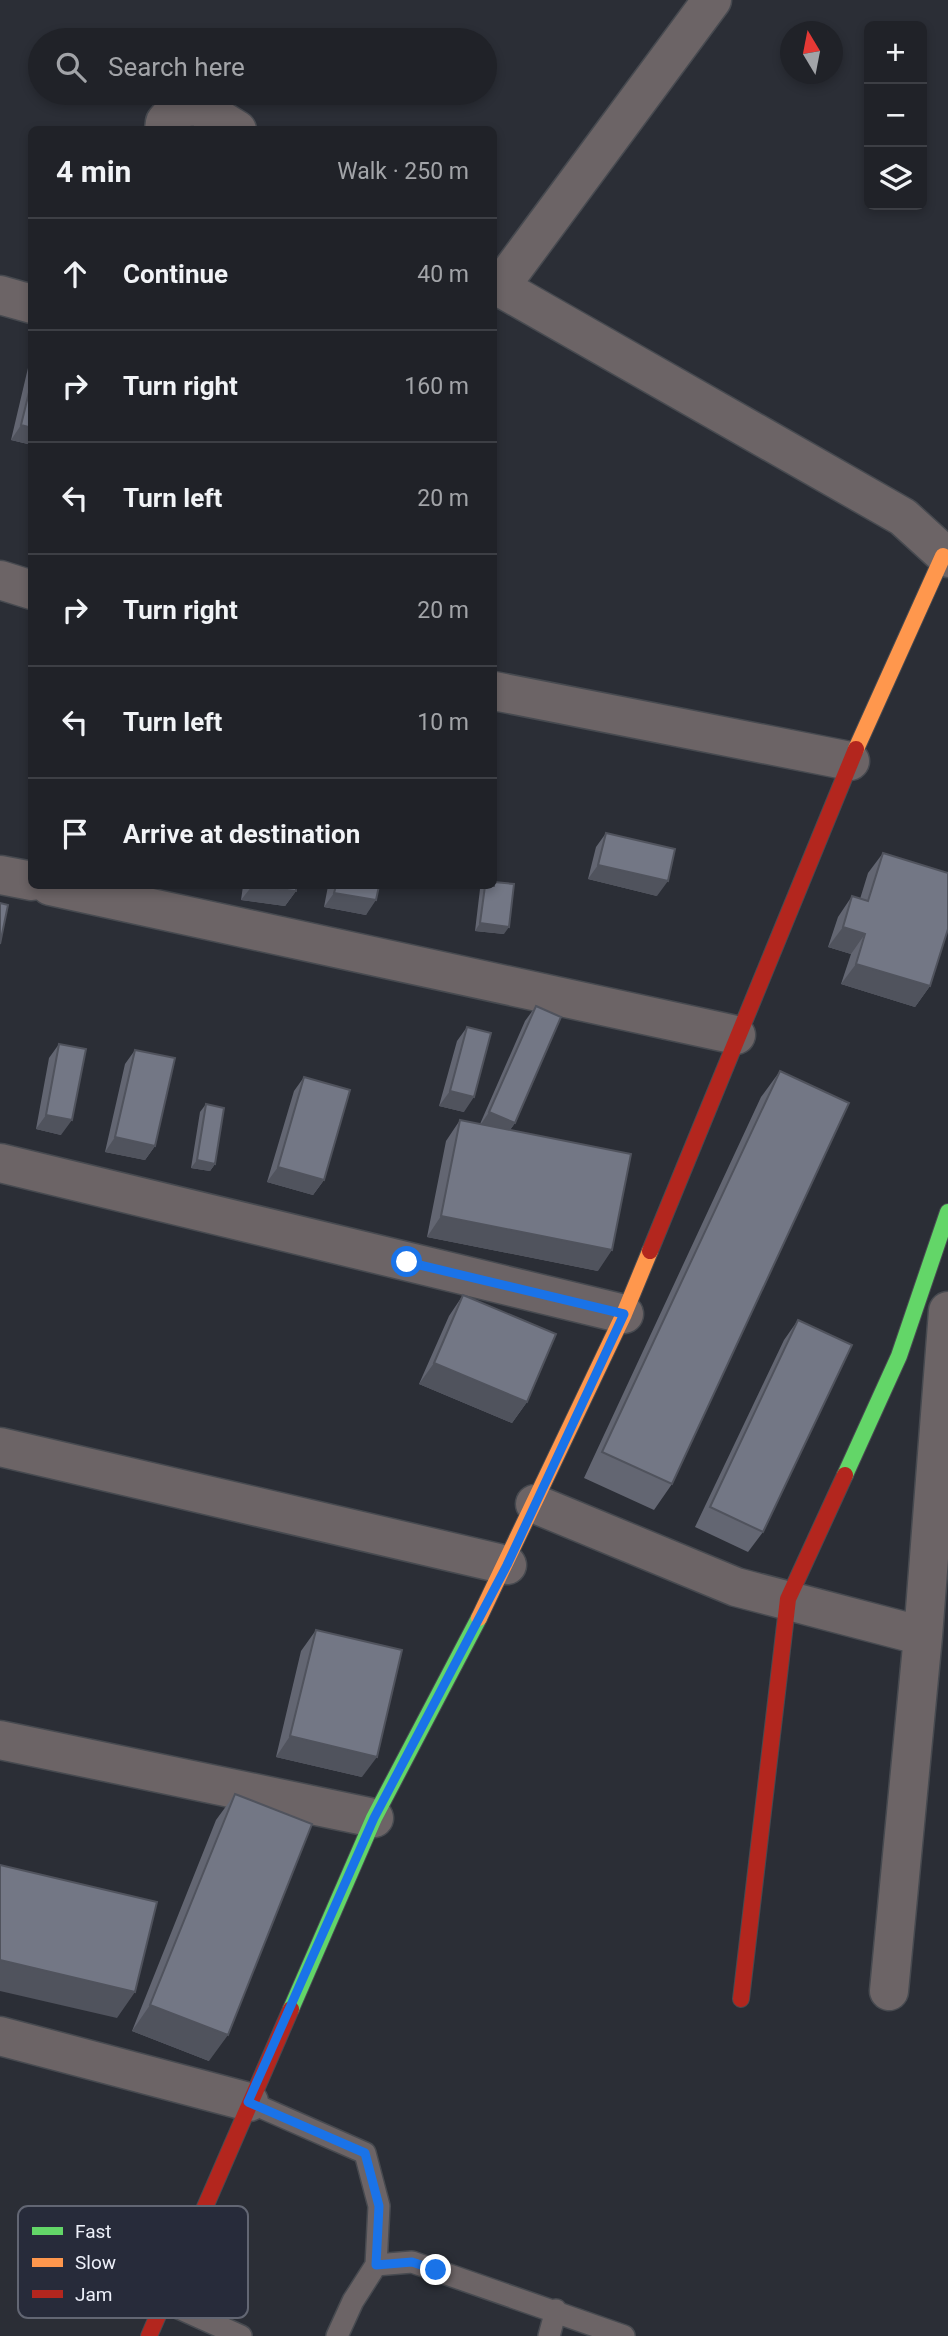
<!DOCTYPE html>
<html lang="en">
<head>
<meta charset="utf-8">
<style>
  :root { --surface:#202228; --page:#2d2f34; --text:#f1f3f6; --muted:#a2a4a8; --line:#3d3f45 }
  body { margin:0; font-family:Roboto,sans-serif; background:var(--page); color:var(--text) }
  .controls { position:absolute; right:21px; top:21px; display:grid; overflow:hidden; border-radius:10px; box-shadow:0 4px 10px #0003 }
  .controls button { width:63px; height:63px; display:grid; place-items:center; padding:0; border:0; border-bottom:2px solid var(--line); background:var(--surface); color:var(--text); font:35px sans-serif }
  .compass { position:absolute; left:780px; top:21px; width:63px; height:63px; border-radius:50%; background:var(--surface); box-shadow:0 4px 10px #0003; rotate:350deg }
  .stop { position:absolute; width:21px; height:21px; margin:-16px; border:5px solid #1a73e8; border-radius:50%; background:#fff }
  .stop.end { background:#1a73e8; border-color:#fff; box-shadow:0 2px 7px #0008 }
  .list { margin:0; padding:0; list-style:none }
  h2 { display:flex; justify-content:space-between; align-items:center; height:91px; margin:0; padding:0 28px; font-size:30px }
  h2 small { font-size:23px; font-weight:400; color:var(--muted) }
  .list li { display:grid; grid-template-columns:46px 1fr auto; gap:21px; align-items:center; box-sizing:border-box; height:112px; padding:0 28px; border-top:2px solid var(--line) }
  .list b { display:block; font-size:26px; white-space:nowrap }
  .list em { font-size:23px; font-style:normal; color:var(--muted) }
  .icon { flex:none; width:38px; height:38px; fill:none; stroke:currentColor; stroke-width:2; stroke-linecap:round; stroke-linejoin:round }
  .map { position:relative; flex:none; width:948px; height:2336px; overflow:hidden }
  .search { position:absolute; background:var(--surface); box-shadow:0 4px 10px #0003; left:28px; top:28px; width:469px; height:77px; display:flex; align-items:center; gap:18px; box-sizing:border-box; padding:0 24px; border-radius:38px; color:var(--muted); font-size:26px }
  .panel { position:absolute; background:var(--surface); box-shadow:0 4px 10px #0003; left:28px; top:126px; width:469px; height:763px; border-radius:10px }
  .map>svg:first-child { display:block }
</style>
</head>
<body>
<div class="map">
<svg width="948" height="2336" viewBox="0 0 948 2336">
  <rect width="100%" height="100%" fill="#2b2e36"/>
  <g fill="none" stroke-linecap="round" stroke-linejoin="round">
    <!-- lane casing -->
    <g stroke="#474a50" stroke-width="24">
      <path id="lane" d="M249,2102L365,2153L379,2206L376,2265
        M163,2301L241,2336
        M337,2336L353,2301L376,2265L412,2262L624,2336
        M549,2336L556,2310"/>
    </g>
    <!-- street casing -->
    <g stroke="#474a50" stroke-width="41">
      <path id="street" d="M164,130L165,122L177,108L198,106L237,130
        M494,284L903,517L948,558
        M499,288L712,0
        M0,295L32,304
        M0,580L32,590
        M494,691L850,761
        M0,875L32,881
        M50,886L736,1035
        M0,1163L624,1314
        M0,1447L507,1565
        M535,1504L736,1587L923,1636L948,1311
        M0,1740L374,1818
        M889,1991L923,1636
        M0,2036L249,2102"/>
    </g>
    <!-- fast casing -->
    <g stroke="#474a50" stroke-width="18">
      <path id="fast" d="M845,1475L899,1356L948,1212
        M291,2009L374,1818L479,1618"/>
    </g>
    <!-- slow casing -->
    <g stroke="#474a50" stroke-width="18">
      <path id="slow" d="M856,749L943,556
        M479,1618L624,1314L650,1251"/>
    </g>
    <!-- jam casing -->
    <g stroke="#474a50" stroke-width="18">
      <path id="jam" d="M650,1251L856,749
        M741,1999L788,1599L845,1475
        M149,2336L291,2009"/>
    </g>
    <!-- lane -->
    <use href="#lane" stroke="#6c6466" stroke-width="21"/>
    <!-- street -->
    <use href="#street" stroke="#6c6466" stroke-width="38"/>
    <!-- fast -->
    <use href="#fast" stroke="#63d668" stroke-width="16"/>
    <!-- slow -->
    <use href="#slow" stroke="#ff974d" stroke-width="16"/>
    <!-- jam -->
    <use href="#jam" stroke="#b3261e" stroke-width="16"/>
  </g>
  <!-- wall -->
  <path fill="#636672" d="M32,351V445L11,440Z
    M606,833L657,896L588,879L596,847Z
    M883,853L930,986L915,1007L841,984L851,954L828,947L838,917L852,896L860,899L868,873Z
    M243,886H296V891L285,906L241,900Z
    M328,886H379L366,915L324,907Z
    M483,886H494L504,934L475,931L480,889Z
    M536,1006L515,1123L510,1130L598,1271L427,1237L446,1141L460,1120L480,1124L525,1021Z
    M467,1027L464,1112L439,1106L457,1041Z
    M59,1044L61,1135L36,1129L49,1058Z
    M135,1050L155,1146L145,1160L105,1152L125,1064Z
    M780,1071L672,1484L654,1510L584,1478L761,1097Z
    M304,1077L324,1180L313,1195L267,1182L294,1091Z
    M206,1104L215,1164L210,1171L191,1168L200,1112Z
    M463,1295L527,1402L512,1423L419,1384L449,1316Z
    M798,1320L763,1532L748,1552L695,1527L784,1340Z
    M316,1630L362,1777L276,1757L301,1651Z
    M235,1794L209,2061L132,2031L216,1820Z"/>
  <!-- shaded-wall -->
  <path fill="#50535d" d="M21,425L32,428V445L11,440Z
    M598,865L668,881L657,896L588,879Z
    M252,886L296,891L285,906L241,900Z
    M334,893L376,900L366,915L324,907Z
    M480,923L509,927L504,934L475,931Z
    M843,927L865,934L851,954L828,947Z
    M856,964L930,986L915,1007L841,984Z
    M450,1091L474,1097L464,1112L439,1106Z
    M489,1112L515,1123L505,1137L479,1127Z
    M46,1115L72,1120L61,1135L36,1129Z
    M115,1137L155,1146L145,1160L105,1152Z
    M197,1160L215,1164L210,1171L191,1168Z
    M278,1167L324,1180L313,1195L267,1182Z
    M441,1216L612,1250L598,1271L427,1237Z
    M434,1363L527,1402L512,1423L419,1384Z
    M290,1736L377,1757L362,1777L276,1757Z
    M0,1960L135,1992L117,2018L0,1991Z
    M150,2005L228,2035L209,2061L132,2031Z"/>
  <!-- building -->
  <path fill="#737785" stroke="#50535d" stroke-width="2" d="M32,380V428L21,425Z
    M606,833L675,849L668,881L598,865Z
    M883,853L948,873V929L930,986L856,964L865,934L843,927L852,896L868,901Z
    M494,882L514,884L509,927L480,923L485,886H494Z
    M252,886H296V891Z
    M336,886H379L376,900L334,893Z
    M0,903L8,905L0,944Z
    M536,1006L561,1017L515,1123L489,1112Z
    M467,1027L491,1033L474,1097L450,1091Z
    M59,1044L86,1049L72,1120L46,1115Z
    M135,1050L175,1058L155,1146L115,1137Z
    M780,1071L849,1103L672,1484L602,1452Z
    M304,1077L350,1090L324,1180L278,1167Z
    M206,1104L224,1108L215,1164L197,1160Z
    M460,1120L631,1154L612,1250L441,1216Z
    M463,1295L556,1334L527,1402L434,1363Z
    M798,1320L852,1345L763,1532L710,1507Z
    M316,1630L402,1650L377,1757L290,1736Z
    M235,1794L312,1824L228,2035L150,2005Z
    M0,1865L157,1902L135,1992L0,1960Z"/>
  <g fill="none" stroke-linecap="round" stroke-linejoin="round">
    <!-- route -->
    <path stroke="#1a73e8" stroke-width="9" d="M407,1262L624,1314L507,1565L374,1818L248,2102L365,2153L379,2206L376,2265L412,2262L436,2270"/>
  </g>
  <!-- legend -->
  <rect x="18" y="2206" width="230" height="112" rx="10" fill="#272b3a" stroke="#626673" stroke-width="2"/>
  <rect x="32" y="2227" width="31" height="8" fill="#63d668"/>
  <rect x="32" y="2258" width="31" height="9" fill="#ff974d"/>
  <rect x="32" y="2290" width="31" height="8" fill="#b3261e"/>
  <g font-size="19" fill="#edf0f9">
    <text x="75" y="2238">Fast</text>
    <text x="75" y="2269">Slow</text>
    <text x="75" y="2301">Jam</text>
  </g>
</svg>
<div class="controls">
<button>+</button>
<button>−</button>
<button><svg class="icon" aria-label="layers" viewBox="0 0 24 24"><path d="M12 4l9 5-9 5-9-5zM3 14l9 5 9-5"/></svg></button>
</div>
<svg class="compass" viewBox="-18 -18 36 36"><path d="M0-13l5 13h-10z" fill="#e53935"/><path d="M0 13l5-13h-10z" fill="#a2a4a8"/></svg>
<div class="stop" style="left:407px;top:1262px"></div>
<div class="stop end" style="left:436px;top:2270px"></div>
<div class="search"><svg class="icon" aria-label="search" viewBox="0 0 24 24"><circle cx="10" cy="10" r="6"/><path d="M15 15l6 6"/></svg>Search here</div>
<section class="panel">
<h2>4 min<small>Walk · 250 m</small></h2>
<ul class="list">
<li><svg class="icon" aria-label="ahead" viewBox="0 0 24 24"><path d="M12 20V5M6 11l6-6 6 6"/></svg><div><b>Continue</b></div><em>40 m</em></li>
<li><svg class="icon" aria-label="right" viewBox="0 0 24 24"><path d="M7 20v-9h11M14 6l5 5-5 5"/></svg><div><b>Turn right</b></div><em>160 m</em></li>
<li><svg class="icon" aria-label="left" viewBox="0 0 24 24"><path d="M17 20v-9H6M10 6l-5 5 5 5"/></svg><div><b>Turn left</b></div><em>20 m</em></li>
<li><svg class="icon" aria-label="right" viewBox="0 0 24 24"><path d="M7 20v-9h11M14 6l5 5-5 5"/></svg><div><b>Turn right</b></div><em>20 m</em></li>
<li><svg class="icon" aria-label="left" viewBox="0 0 24 24"><path d="M17 20v-9H6M10 6l-5 5 5 5"/></svg><div><b>Turn left</b></div><em>10 m</em></li>
<li><svg class="icon" aria-label="arrive" viewBox="0 0 24 24"><path d="M6 21V4h12l-3 4 3 4H6"/></svg><div><b>Arrive at destination</b></div></li>
</ul>
</section>
</div>
</body>
</html>
